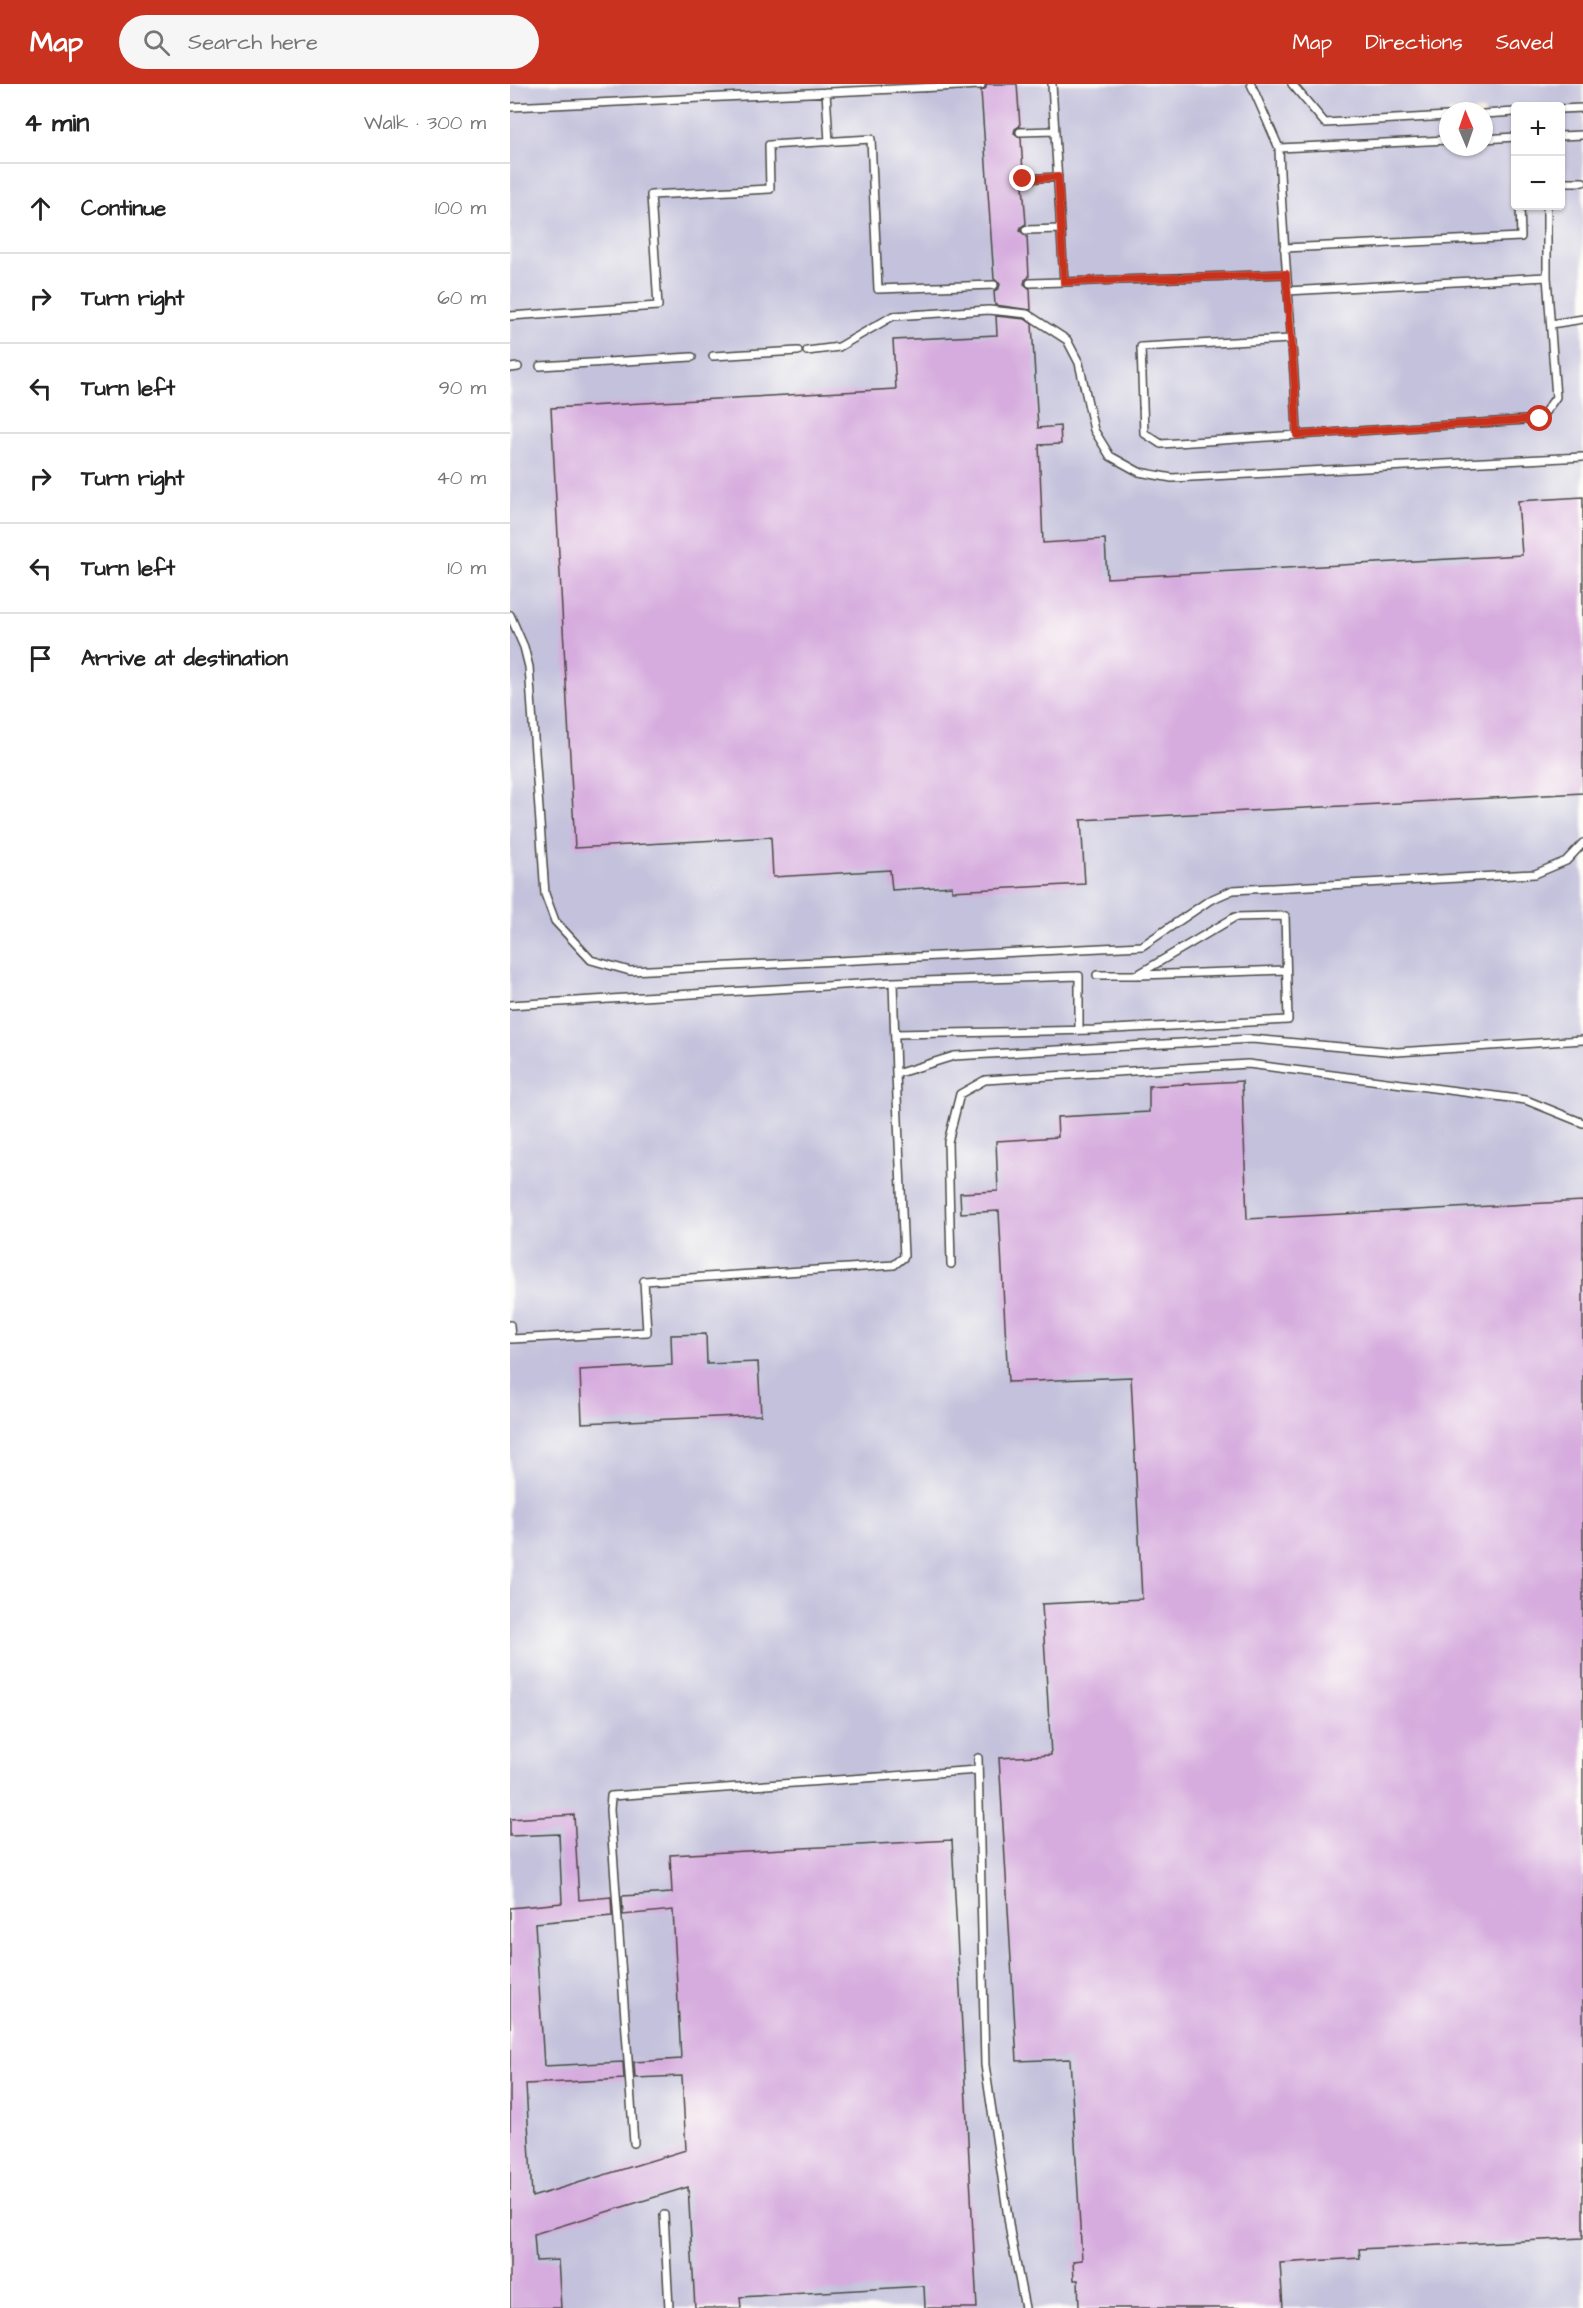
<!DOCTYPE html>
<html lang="en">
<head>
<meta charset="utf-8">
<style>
  :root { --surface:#fff; --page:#f6f6f6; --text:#222; --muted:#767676; --line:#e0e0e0; --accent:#c8321e }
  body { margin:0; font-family:"Architects Daughter",sans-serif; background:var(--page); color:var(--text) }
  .controls { position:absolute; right:18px; top:18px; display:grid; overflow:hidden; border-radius:6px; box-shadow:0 2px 4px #0004 }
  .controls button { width:54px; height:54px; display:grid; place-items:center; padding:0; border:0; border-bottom:2px solid var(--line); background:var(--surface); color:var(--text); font:30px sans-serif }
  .compass { position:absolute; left:929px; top:18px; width:54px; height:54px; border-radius:50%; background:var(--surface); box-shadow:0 2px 4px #0004; rotate:358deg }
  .stop { position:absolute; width:18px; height:18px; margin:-14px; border:4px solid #c8321e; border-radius:50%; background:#fff }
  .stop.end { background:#c8321e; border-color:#fff; box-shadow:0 2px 6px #0008 }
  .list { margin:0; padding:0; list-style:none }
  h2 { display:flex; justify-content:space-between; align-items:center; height:78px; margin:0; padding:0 24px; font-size:26px }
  h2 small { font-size:20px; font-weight:400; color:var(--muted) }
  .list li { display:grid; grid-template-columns:39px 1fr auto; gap:18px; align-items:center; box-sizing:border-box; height:90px; padding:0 24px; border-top:2px solid var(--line) }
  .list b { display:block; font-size:22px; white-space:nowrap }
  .list em { font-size:20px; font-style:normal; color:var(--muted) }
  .icon { flex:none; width:33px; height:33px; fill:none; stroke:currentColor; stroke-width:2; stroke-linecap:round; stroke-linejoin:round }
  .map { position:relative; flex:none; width:1073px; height:2224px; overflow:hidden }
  header { display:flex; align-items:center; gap:36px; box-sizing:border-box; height:84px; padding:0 30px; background:var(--accent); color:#fff }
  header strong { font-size:28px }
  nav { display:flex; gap:33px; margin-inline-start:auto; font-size:21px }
  .search { width:420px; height:54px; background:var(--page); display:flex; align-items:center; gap:15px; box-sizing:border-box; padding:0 21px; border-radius:33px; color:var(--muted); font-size:22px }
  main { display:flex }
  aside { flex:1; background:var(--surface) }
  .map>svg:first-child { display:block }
</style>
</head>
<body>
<header>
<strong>Map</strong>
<div class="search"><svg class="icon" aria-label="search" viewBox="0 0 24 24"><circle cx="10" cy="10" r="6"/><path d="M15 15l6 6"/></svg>Search here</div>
<nav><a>Map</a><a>Directions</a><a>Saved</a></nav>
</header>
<main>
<aside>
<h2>4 min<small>Walk · 300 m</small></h2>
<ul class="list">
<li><svg class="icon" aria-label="ahead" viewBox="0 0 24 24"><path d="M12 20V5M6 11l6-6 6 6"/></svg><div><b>Continue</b></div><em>100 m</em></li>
<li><svg class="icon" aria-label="right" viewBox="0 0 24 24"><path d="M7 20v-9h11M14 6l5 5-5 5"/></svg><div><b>Turn right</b></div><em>60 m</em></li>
<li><svg class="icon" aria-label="left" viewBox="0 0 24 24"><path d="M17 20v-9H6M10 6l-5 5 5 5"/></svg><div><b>Turn left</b></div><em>90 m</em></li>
<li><svg class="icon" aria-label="right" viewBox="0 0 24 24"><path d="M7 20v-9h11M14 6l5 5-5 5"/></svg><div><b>Turn right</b></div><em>40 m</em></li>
<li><svg class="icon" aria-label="left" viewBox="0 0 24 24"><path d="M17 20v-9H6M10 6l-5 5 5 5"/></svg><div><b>Turn left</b></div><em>10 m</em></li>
<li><svg class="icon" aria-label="arrive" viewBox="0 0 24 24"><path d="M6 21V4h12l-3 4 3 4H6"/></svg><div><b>Arrive at destination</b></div></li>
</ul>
</aside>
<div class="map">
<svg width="1073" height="2224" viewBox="0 0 1073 2224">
  <rect width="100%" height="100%" fill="#fdfcf7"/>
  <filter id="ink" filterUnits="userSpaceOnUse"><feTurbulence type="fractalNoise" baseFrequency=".0167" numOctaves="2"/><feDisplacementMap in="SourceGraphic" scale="12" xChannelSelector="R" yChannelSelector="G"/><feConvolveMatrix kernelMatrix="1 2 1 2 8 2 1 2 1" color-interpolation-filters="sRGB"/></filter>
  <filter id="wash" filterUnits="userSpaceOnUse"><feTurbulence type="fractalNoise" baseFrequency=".008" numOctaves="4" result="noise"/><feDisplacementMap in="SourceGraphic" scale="24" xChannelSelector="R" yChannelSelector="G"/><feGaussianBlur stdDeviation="1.35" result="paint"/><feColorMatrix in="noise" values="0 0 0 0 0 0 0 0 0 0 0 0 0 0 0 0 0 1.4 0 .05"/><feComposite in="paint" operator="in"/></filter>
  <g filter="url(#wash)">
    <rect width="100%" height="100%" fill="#f5ead5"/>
    <!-- industrial -->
    <path fill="#c3c1db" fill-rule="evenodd" d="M0,0H1073V2224H0ZM1005,22H1050V122H1005ZM938,27H974V63H938Z"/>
    <g id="blocks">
      <!-- building -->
      <path fill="#d6acde" d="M476,0H507L510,42L505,45L504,49L511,54L513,89L507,95L509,99L513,101L516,140L511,143L510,147L517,152L519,193L515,196L514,200L520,205L521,226L485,221L484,207L489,204L490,200L484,195L471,7L476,4Z
        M486,232L515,235L522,240L528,344L550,342L551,360L529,361L533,459L595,455L597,494L1012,471L1008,417L1073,413V709L571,736L575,800L442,807V802L382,806L380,786L263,793L261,753L65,764L41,324L386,305L383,256L487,251Z
        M732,997L737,1135L1073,1117V2154L849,2165L850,2174L770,2179L773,2224H569L568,2196H564L563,2177L572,2176L560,1975L507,1977L489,1674L541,1671L532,1520L632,1515L621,1293L498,1298L489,1127L451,1129L450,1109L488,1107L486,1057L548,1053L547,1033L639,1028V1002Z
        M196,1250L197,1280L248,1278L251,1331L72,1339L70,1286L162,1281L161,1251Z
        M64,1731L69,1816L101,1813L102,1832L25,1839L34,1982L113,1978L114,1995L16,2000L22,2113L176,2066L172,1992L125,1994L124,1978L171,1975L163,1826L113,1831L112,1812L162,1809L160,1771L442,1756L467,2224H415L414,2202L230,2213L231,2224H185L178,2103L24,2150L26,2177L48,2176L51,2224H0V1824L52,1819L49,1750L0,1752V1735Z"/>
    </g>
  </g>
  <g filter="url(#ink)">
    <use href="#blocks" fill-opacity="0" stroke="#494844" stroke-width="1.5"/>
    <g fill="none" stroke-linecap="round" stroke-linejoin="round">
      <!-- service casing -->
      <g stroke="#494844" stroke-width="10">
        <path id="service" d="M542,0L554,198L776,190
          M741,0L769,64L938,56
          M782,0L815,39L938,32
          M316,8L319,58
          M0,23L471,1
          M1050,25L1073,24
          M974,30L1005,28
          M510,48L545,47
          M1050,52L1073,51
          M974,55L1005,53
          M769,64C772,160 784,255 787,351
          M513,95L548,93
          M1050,98H1073
          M516,146L551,145
          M774,164L1011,153L1010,122
          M520,199L554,198
          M777,207L1037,193V122
          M0,232L148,222L141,111L260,105L259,61L361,55L368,205L484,201
          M1041,240L1073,235
          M780,255L631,263L634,349L651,360L1030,335L1046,313L1037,193
          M297,267L329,263L383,232L479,226L517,230L557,256L569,279L584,346L600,372L629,388L662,394L1073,373
          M203,272L288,267
          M30,282L182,273
          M0,284L8,283
          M0,531L14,563L19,583L35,810L45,837L81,876L120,887L632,862L700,816L723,806L1025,790L1056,777L1073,759
          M630,891L776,886
          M383,898L569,892V945
          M0,921L383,898L386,990
          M385,950L584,946L778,936L775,832L725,833L627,891H587
          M441,1180L438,1058L450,1010L475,996L738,980L1016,1016L1073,1039
          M0,1241L1,1255L137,1248L134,1197L384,1181L394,1173L386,990L444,972L742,955L887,968L1073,956
          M468,1674L475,1981L501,2153L515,2224
          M124,2059L100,1726L101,1712L468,1686
          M154,2131L159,2224"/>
      </g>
      <!-- service -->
      <use href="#service" stroke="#fff" stroke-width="7"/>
    </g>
  </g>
  <g fill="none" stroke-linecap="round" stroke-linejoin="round" filter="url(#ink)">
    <!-- route -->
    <path stroke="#c8321e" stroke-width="8" d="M513,95L548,93L554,198L776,190L785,305L787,351L1030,335"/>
  </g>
</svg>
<div class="controls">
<button>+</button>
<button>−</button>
</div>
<svg class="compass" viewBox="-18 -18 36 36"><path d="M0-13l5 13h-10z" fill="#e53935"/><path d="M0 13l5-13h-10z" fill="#767676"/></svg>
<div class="stop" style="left:1030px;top:335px"></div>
<div class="stop end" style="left:513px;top:95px"></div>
</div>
</main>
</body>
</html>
